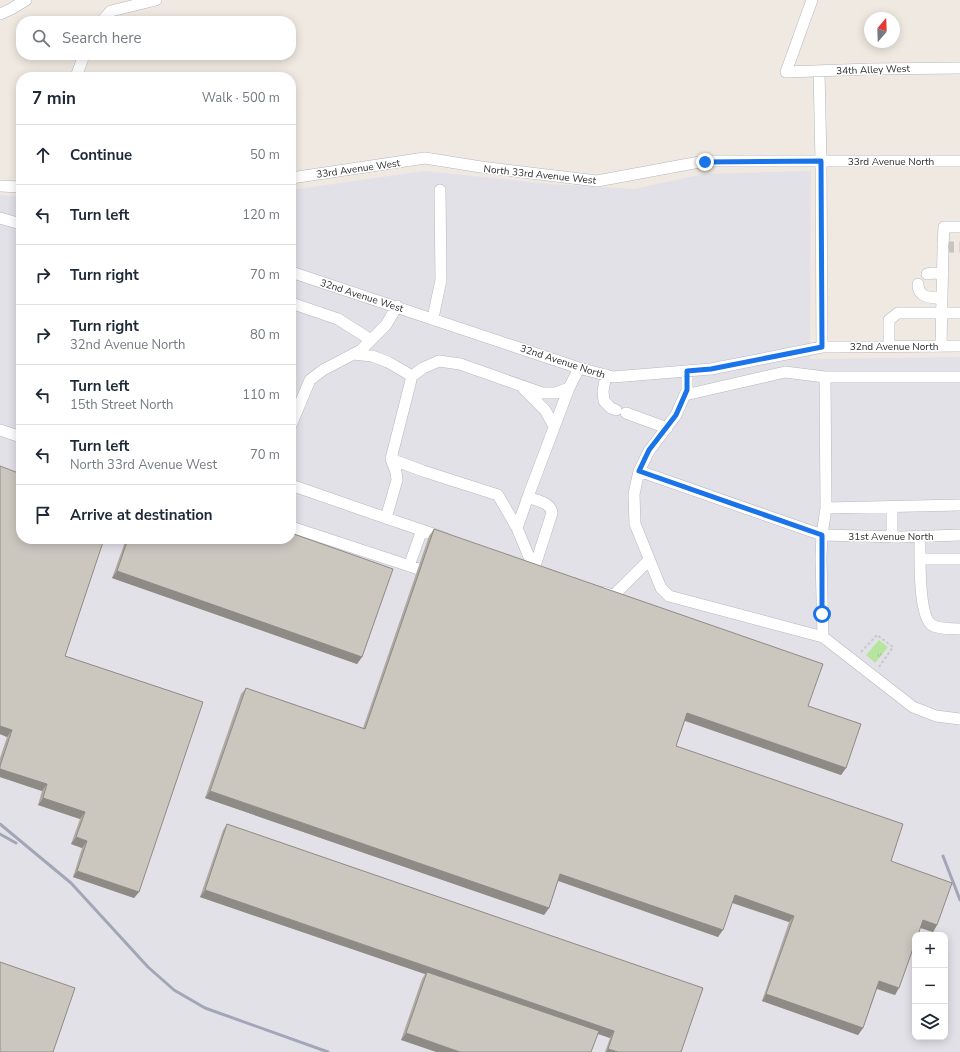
<!DOCTYPE html>
<html lang="en">
<head>
<meta charset="utf-8">
<style>
  :root { --surface:#fff; --page:#f6f6f7; --text:#1f2937; --muted:#747a83; --line:#e0e1e3 }
  body { margin:0; font-family:"Nunito Sans",sans-serif; background:var(--page); color:var(--text) }
  .controls { position:absolute; right:12px; bottom:12px; display:grid; overflow:hidden; border-radius:8px; box-shadow:0 2px 10px #0003 }
  .controls button { width:36px; height:36px; display:grid; place-items:center; padding:0; border:0; border-bottom:1px solid var(--line); background:var(--surface); color:var(--text); font:20px sans-serif }
  .compass { position:absolute; left:864px; top:12px; width:36px; height:36px; border-radius:50%; background:var(--surface); box-shadow:0 2px 10px #0003; rotate:19deg }
  .stop { position:absolute; width:12px; height:12px; margin:-9px; border:3px solid #1a73e8; border-radius:50%; background:#fff }
  .stop.end { background:#1a73e8; border-color:#fff; box-shadow:0 1px 4px #0008 }
  .list { margin:0; padding:0; list-style:none }
  h2 { display:flex; justify-content:space-between; align-items:center; height:52px; margin:0; padding:0 16px; font-size:17px }
  h2 small { font-size:13px; font-weight:400; color:var(--muted) }
  .list li { display:grid; grid-template-columns:26px 1fr auto; gap:12px; align-items:center; box-sizing:border-box; height:60px; padding:0 16px; border-top:1px solid var(--line) }
  .list b { display:block; font-size:15px; white-space:nowrap }
  .list p { margin:0; font-size:13px; white-space:nowrap; color:var(--muted) }
  .list em { font-size:13px; font-style:normal; color:var(--muted) }
  .icon { flex:none; width:22px; height:22px; fill:none; stroke:currentColor; stroke-width:2; stroke-linecap:round; stroke-linejoin:round }
  .map { position:relative; flex:none; width:960px; height:1052px; overflow:hidden }
  .search { position:absolute; background:var(--surface); box-shadow:0 2px 10px #0003; left:16px; top:16px; width:280px; height:44px; display:flex; align-items:center; gap:10px; box-sizing:border-box; padding:0 14px; border-radius:16px; color:var(--muted); font-size:15px }
  .panel { position:absolute; background:var(--surface); box-shadow:0 2px 10px #0003; left:16px; top:72px; width:280px; height:472px; border-radius:16px }
  .map>svg:first-child { display:block }
</style>
</head>
<body>
<div class="map">
<svg width="960" height="1052" viewBox="0 0 960 1052">
  <defs>
    <pattern id="park-tufts" width="24" height="20" patternUnits="userSpaceOnUse"><rect width="24" height="20" fill="#b6e59e"/><path d="M3 7l-1-3M5 7V3M7 7l1-3M15 17l-1-3M17 17v-4M19 17l1-3" fill="none" stroke="#9dc588"/></pattern>
  </defs>
  <rect width="100%" height="100%" fill="#efe9e1"/>
  <!-- industrial -->
  <path fill="#e3e1e8" fill-rule="evenodd" d="M424,171L550,184L634,189L703,174L811,171L810,359L960,357V1052H0V195L21,197V539H291V190ZM915,935H945V1037H915Z"/>
  <!-- park -->
  <path fill="url(#park-tufts)" d="M879,640L888,647L875,663L866,655Z"/>
  <g fill="none" stroke-linecap="round" stroke-linejoin="round">
    <!-- minor-tunnel -->
    <path stroke="#c8c4bd" stroke-width="11" stroke-dasharray="11 5.5" stroke-linecap="butt" d="M943,247H960"/>
    <!-- minor casing -->
    <g stroke="#b4b7c1" stroke-width="12">
      <path id="minor" d="M812,0L786,72L870,69L960,68
        M0,14L11,9L26,0
        M102,21L111,11L156,0
        M819,71L821,161L822,347
        M76,77L84,55
        M291,178L425,158L481,167L597,181L705,161H960
        M0,186L21,187
        M0,218L21,224
        M943,245L944,227H960
        M291,272L579,368L613,377L711,369L822,347L960,346
        M927,274L933,273L943,274
        M918,284C918,298 931,298 942,298
        M291,303L338,319L371,340
        M433,318L441,280L440,190
        M889,346V320L898,313H960
        M941,346L943,249
        M353,354L372,356L388,362L412,376
        M687,371V390L676,415L649,451L639,471L634,494L635,524L661,588L669,596L823,637
        M606,375L603,391L604,401L611,408L616,410
        M825,377H960
        M523,388L545,410L554,426
        M685,395L785,372L825,377L826,508L822,535L821,557L823,637L913,707L936,716L960,719
        M626,413L667,428
        M291,425L310,380L323,370L361,350L386,325L397,306
        M0,430L21,437
        M391,459L423,471L498,495L517,528L534,569
        M639,471L822,535L902,537L960,535
        M291,485L386,518
        M892,507V537
        M826,508L960,505
        M291,527L431,573
        M517,528L529,494
        M920,536C920,554 918,616 932,625C940,630 951,628 960,629
        M445,538L386,518L397,480L396,472L391,459L412,376L423,368L439,361L460,364L542,393H556L569,388
        M920,559H960
        M409,566L422,530
        M534,569L552,513C551,503 539,501 530,498L529,494L569,388L579,368
        M603,592L612,595L615,594L649,560"/>
    </g>
    <!-- path -->
    <path stroke="#c9c9c9" stroke-width="2" stroke-dasharray="3 2" stroke-linecap="butt" d="M861,652L877,635L893,647L879,667"/>
    <!-- minor -->
    <use href="#minor" stroke="#fff" stroke-width="11"/>
    <!-- rail -->
    <path stroke="#a3a6b8" stroke-width="3" d="M0,824L71,883L148,967L174,990L205,1008L328,1052
      M0,834L16,843
      M943,856L960,900"/>
  </g>
  <!-- wall -->
  <path fill="#afaba4" d="M0,466L65,656L139,892L134,898L73,877L82,848L71,844L80,819L38,805L42,791L0,777V758L7,737L0,734Z
    M434,529L808,706L846,768L841,775L685,721L676,746L891,861L937,925L933,932L920,928L895,995L877,989L863,1028L858,1035L762,1001L789,922L732,903L718,937L558,881L549,908L544,915L205,798L241,694L246,688L363,728L429,536Z
    M126,539H291L362,657L357,664L112,578Z
    M227,824L681,1052H605L610,1038L598,1034L401,1040L422,979L425,974L200,897L223,830Z"/>
  <!-- shaded-wall -->
  <path fill="#8e8b86" d="M117,571L362,657L357,664L112,578Z
    M687,713L846,768L841,775L683,720Z
    M0,726L12,730L7,737L0,734Z
    M0,769L47,784L42,791L0,777Z
    M210,791L549,908L544,915L205,798Z
    M43,798L85,812L80,819L38,805Z
    M76,837L87,841L82,848L71,844Z
    M77,871L139,892L134,898L73,877Z
    M560,874L723,930L718,937L556,880Z
    M205,890L614,1031L610,1038L426,975L427,972L425,974L200,897Z
    M735,895L794,916L789,922L730,902Z
    M923,920L937,925L933,932L918,927Z
    M879,981L899,988L895,995L875,988Z
    M766,994L863,1028L858,1035L762,1001Z
    M406,1033L460,1052H436L401,1040Z
    M608,1049L618,1052H606Z"/>
  <!-- building -->
  <path fill="#cbc7bf" stroke="#8e8b86" d="M0,466L21,474V539H104L65,656L203,702L139,892L77,871L87,841L76,837L85,812L43,798L47,784L0,769V766L12,730L0,726Z
    M434,529L823,664L808,706L861,724L846,768L687,713L676,746L903,824L891,861L952,883L937,925L923,920L918,935H915V943L899,988L879,981L863,1028L766,994L794,916L735,895L723,930L560,874L549,908L210,791L246,688L365,729Z
    M291,533L393,569L362,657L117,571L128,539H291Z
    M227,824L703,988L681,1052H618L608,1049L614,1031L205,890Z
    M0,962L75,988L53,1052H0Z
    M427,972L599,1031L591,1052H460L406,1033Z"/>
  <g fill="none" stroke-linecap="round" stroke-linejoin="round">
    <!-- route -->
    <path stroke="#1a73e8" stroke-width="5" d="M705,162L821,161L822,347L711,369L687,371V390L676,415L649,450L639,471L822,535V614"/>
  </g>
  <g text-anchor="middle" stroke-width="3" stroke-linejoin="round" paint-order="stroke">
    <!-- street labels -->
    <g font-size="10" fill="#2e2e2e" stroke="#fff">
      <text transform="translate(873 69) rotate(-2)" y="4">34th Alley West</text>
      <text x="891" y="165">33rd Avenue North</text>
      <text transform="translate(358 168) rotate(-8)" y="4">33rd Avenue West</text>
      <text transform="translate(540 174) rotate(6)" y="4">North 33rd Avenue West</text>
      <text transform="translate(362 295) rotate(18)" y="4">32nd Avenue West</text>
      <text x="894" y="350">32nd Avenue North</text>
      <text transform="translate(563 361) rotate(18)" y="4">32nd Avenue North</text>
      <text x="891" y="540">31st Avenue North</text>
    </g>
  </g>
</svg>
<div class="controls">
<button>+</button>
<button>−</button>
<button><svg class="icon" aria-label="layers" viewBox="0 0 24 24"><path d="M12 4l9 5-9 5-9-5zM3 14l9 5 9-5"/></svg></button>
</div>
<svg class="compass" viewBox="-18 -18 36 36"><path d="M0-13l5 13h-10z" fill="#e53935"/><path d="M0 13l5-13h-10z" fill="#747a83"/></svg>
<div class="stop" style="left:822px;top:614px"></div>
<div class="stop end" style="left:705px;top:162px"></div>
<div class="search"><svg class="icon" aria-label="search" viewBox="0 0 24 24"><circle cx="10" cy="10" r="6"/><path d="M15 15l6 6"/></svg>Search here</div>
<section class="panel">
<h2>7 min<small>Walk · 500 m</small></h2>
<ul class="list">
<li><svg class="icon" aria-label="ahead" viewBox="0 0 24 24"><path d="M12 20V5M6 11l6-6 6 6"/></svg><div><b>Continue</b></div><em>50 m</em></li>
<li><svg class="icon" aria-label="left" viewBox="0 0 24 24"><path d="M17 20v-9H6M10 6l-5 5 5 5"/></svg><div><b>Turn left</b></div><em>120 m</em></li>
<li><svg class="icon" aria-label="right" viewBox="0 0 24 24"><path d="M7 20v-9h11M14 6l5 5-5 5"/></svg><div><b>Turn right</b></div><em>70 m</em></li>
<li><svg class="icon" aria-label="right" viewBox="0 0 24 24"><path d="M7 20v-9h11M14 6l5 5-5 5"/></svg><div><b>Turn right</b><p>32nd Avenue North</p></div><em>80 m</em></li>
<li><svg class="icon" aria-label="left" viewBox="0 0 24 24"><path d="M17 20v-9H6M10 6l-5 5 5 5"/></svg><div><b>Turn left</b><p>15th Street North</p></div><em>110 m</em></li>
<li><svg class="icon" aria-label="left" viewBox="0 0 24 24"><path d="M17 20v-9H6M10 6l-5 5 5 5"/></svg><div><b>Turn left</b><p>North 33rd Avenue West</p></div><em>70 m</em></li>
<li><svg class="icon" aria-label="arrive" viewBox="0 0 24 24"><path d="M6 21V4h12l-3 4 3 4H6"/></svg><div><b>Arrive at destination</b></div></li>
</ul>
</section>
</div>
</body>
</html>
